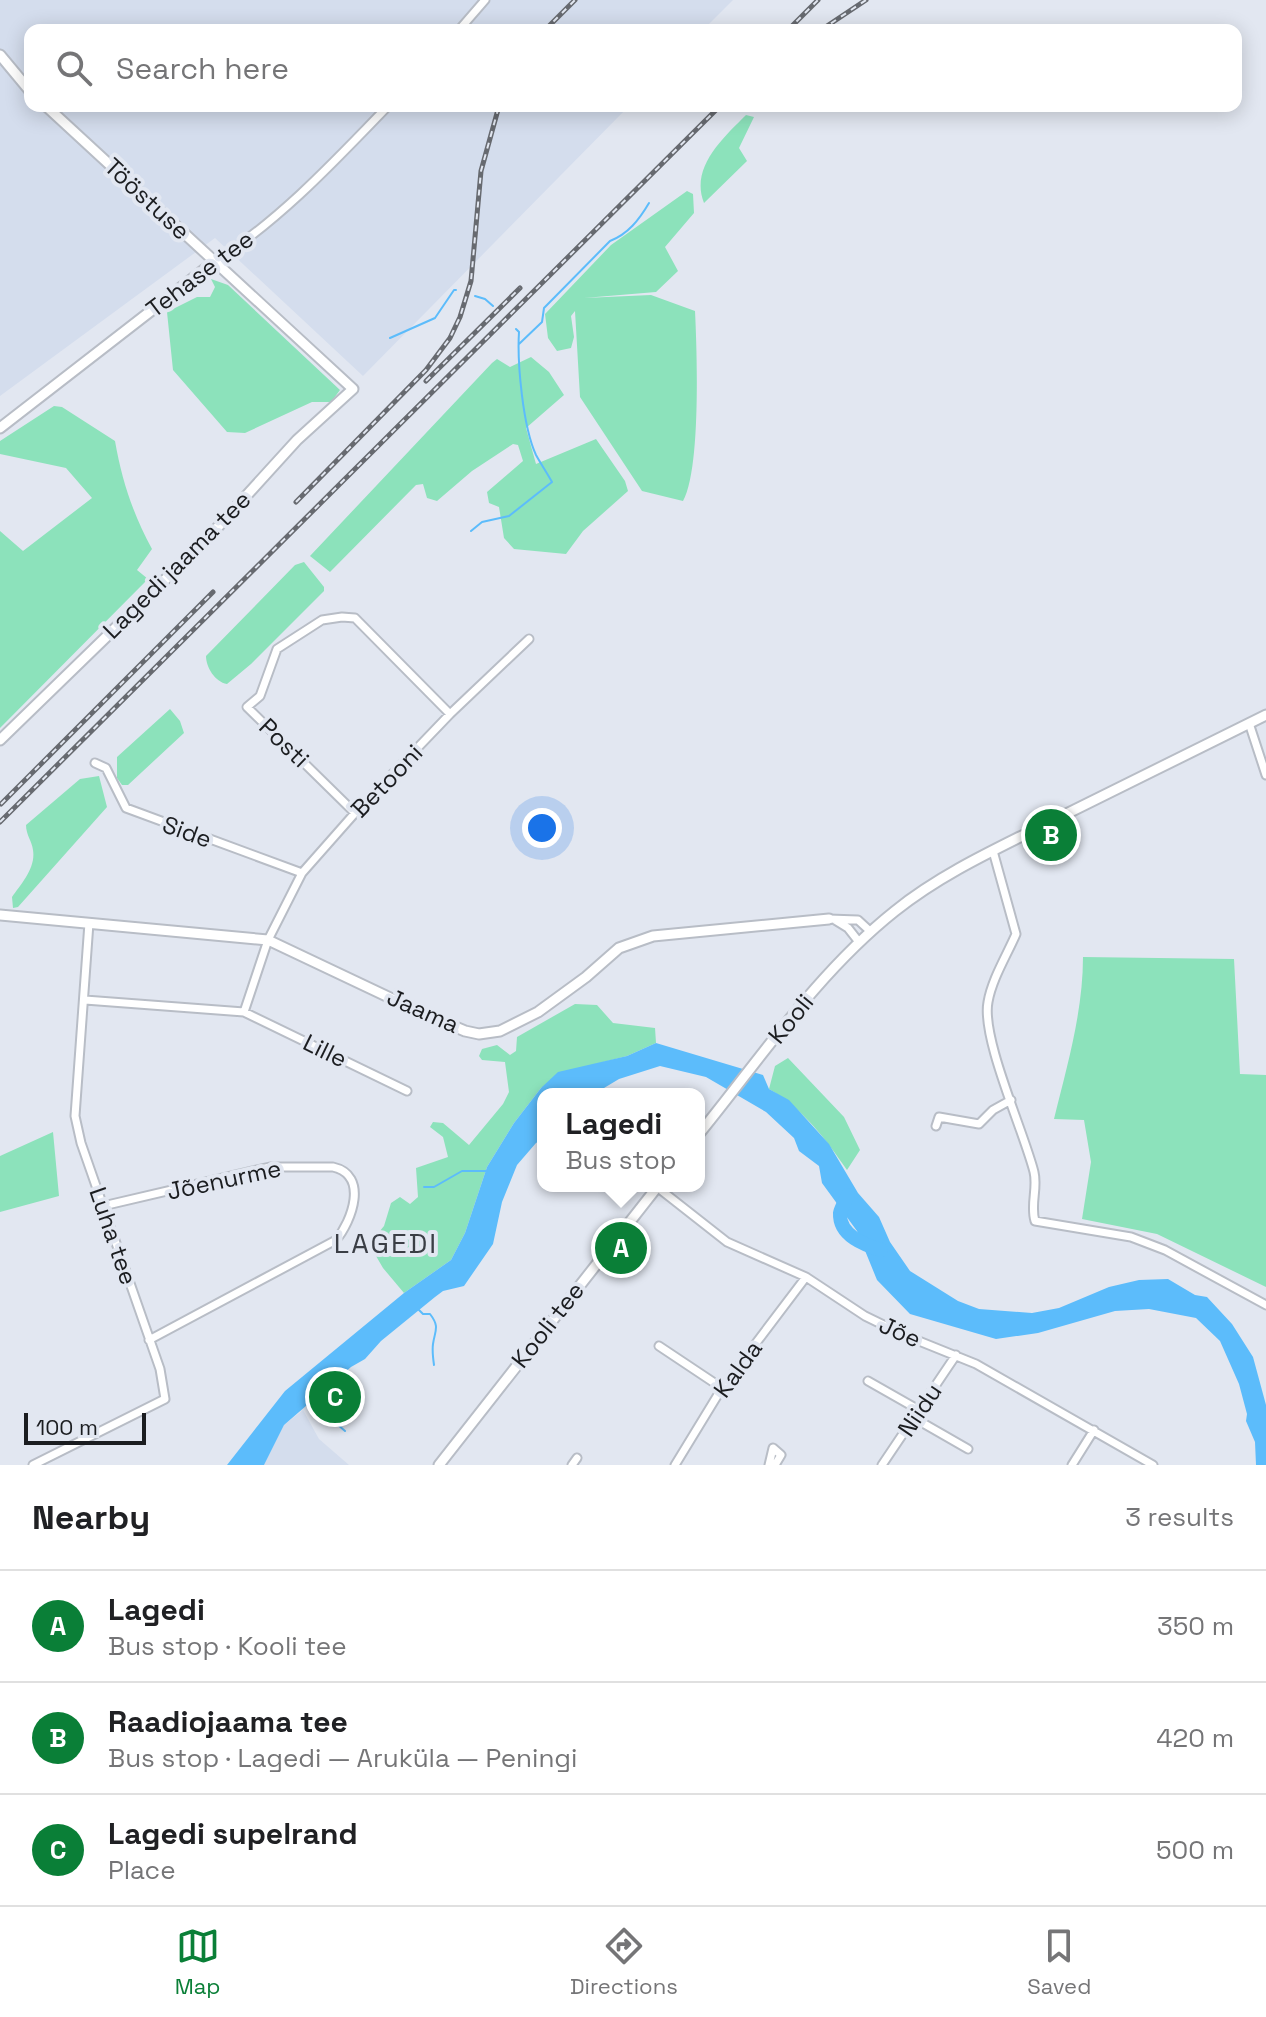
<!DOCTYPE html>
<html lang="en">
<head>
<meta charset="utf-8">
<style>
  :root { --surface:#fff; --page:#f2f2f2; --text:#202124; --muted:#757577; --line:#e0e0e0; --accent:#0a7f37 }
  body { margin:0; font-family:"Space Grotesk",sans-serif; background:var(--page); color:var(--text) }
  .scale { position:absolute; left:24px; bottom:20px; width:122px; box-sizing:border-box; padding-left:8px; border:4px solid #1b1d20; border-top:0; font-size:22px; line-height:28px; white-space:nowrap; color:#1b1d20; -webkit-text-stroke:6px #e2e7f1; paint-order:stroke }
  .you { position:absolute; left:542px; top:828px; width:28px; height:28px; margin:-20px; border:6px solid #fff; border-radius:50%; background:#1a73e8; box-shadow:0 0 0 12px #1a73e833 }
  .badge { display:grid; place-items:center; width:52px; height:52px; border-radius:50%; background:var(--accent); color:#fff; font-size:26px; font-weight:700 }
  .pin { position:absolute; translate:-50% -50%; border:4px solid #fff; box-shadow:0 2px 8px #0006 }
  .popup { position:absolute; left:537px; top:1088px; width:168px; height:104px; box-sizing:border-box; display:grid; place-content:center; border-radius:16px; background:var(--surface); filter:drop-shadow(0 2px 6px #0005); font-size:26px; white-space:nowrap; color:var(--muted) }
  .popup b { font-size:30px; color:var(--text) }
  .popup::after { content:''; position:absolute; left:50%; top:100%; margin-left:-16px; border:16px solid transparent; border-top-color:var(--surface) }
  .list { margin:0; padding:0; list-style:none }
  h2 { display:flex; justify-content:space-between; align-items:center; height:104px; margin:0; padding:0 32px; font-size:34px }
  h2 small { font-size:26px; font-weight:400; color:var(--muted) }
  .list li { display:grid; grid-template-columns:52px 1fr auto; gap:24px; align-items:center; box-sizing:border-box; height:112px; padding:0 32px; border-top:2px solid var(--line) }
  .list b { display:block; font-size:30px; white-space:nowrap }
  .list p { margin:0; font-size:26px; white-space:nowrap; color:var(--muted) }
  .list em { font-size:26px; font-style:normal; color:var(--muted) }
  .icon { flex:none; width:44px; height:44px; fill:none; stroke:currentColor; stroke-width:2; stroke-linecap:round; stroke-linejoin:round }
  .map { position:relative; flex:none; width:1266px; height:1465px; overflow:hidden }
  .search { position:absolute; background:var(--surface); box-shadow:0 4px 20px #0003; left:24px; right:24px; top:24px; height:88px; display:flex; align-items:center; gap:20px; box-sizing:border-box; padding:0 28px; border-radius:16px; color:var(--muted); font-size:30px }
  .sheet { height:440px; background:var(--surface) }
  nav { display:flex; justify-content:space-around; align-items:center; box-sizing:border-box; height:112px; border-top:2px solid var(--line); background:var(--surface); font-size:22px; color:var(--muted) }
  nav a { display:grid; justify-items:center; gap:4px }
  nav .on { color:var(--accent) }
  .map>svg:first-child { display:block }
</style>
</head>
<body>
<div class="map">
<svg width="1266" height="1465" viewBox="0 0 1266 1465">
  <rect width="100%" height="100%" fill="#e2e7f1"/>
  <!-- built -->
  <path fill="#d4dded" d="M0,0H733L703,30H30V106H629L363,376L215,238L0,396Z
    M303,1410L319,1439L349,1465H264L284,1425Z"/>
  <!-- green -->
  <path fill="#8ce2bb" d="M746,115L754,117L739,148L747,161L704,203C690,168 722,139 746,115Z
    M687,191L693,194L694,213L665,247L678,271L656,292L584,298L651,295L695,311C697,351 701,469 683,501L642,491L580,397L575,311L571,316L574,337L571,348L557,351L548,338L545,314L611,245Z
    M211,279L228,285L340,390L331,402H312L245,433L227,432L173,370L167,312L197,297H210L215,287Z
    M531,357L549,372L564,395L526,428L536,464L596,439L625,481L628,491L583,531L566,554L514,549L504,538L499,507L489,503L487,492L523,461L518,445L513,444L472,471L437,501L427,498L423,484L416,485L330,572L310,556L492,363L497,359L510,367Z
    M54,406L62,407L115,441C122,481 133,514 152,549L137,570L148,579L0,728V531L23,551L92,498L66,468L0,454V441Z
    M304,562L324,587V591L251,664L227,684C215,682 206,667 206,656L295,565Z
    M170,709L180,721L184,733L128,785H122L117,778V757Z
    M99,776L107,807L18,907L13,908L12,897C21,884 36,868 33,850C32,841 26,835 26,825L80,779Z
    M1083,957L1234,959L1240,1074L1266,1075V1287L1157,1234L1082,1219L1091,1162L1084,1120L1054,1119C1067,1066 1083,1012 1083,957Z
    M575,1004L597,1005L613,1023L655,1028L656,1043L627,1056L580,1068L541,1088L514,1123L487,1167L465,1233L451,1260L404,1293L383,1268L369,1244L384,1226L391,1203L400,1197L410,1204L418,1197L416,1168L448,1157L443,1137L430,1127L433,1122L443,1123L469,1145L503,1104L509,1092L505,1062L482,1060L479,1056L482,1049L497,1045L510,1055L516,1051L517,1037Z
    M788,1058L844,1117L860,1150L847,1170C825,1138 803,1109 769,1089L775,1066Z
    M53,1132L59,1196L0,1212V1156Z"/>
  <!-- water -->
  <path fill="#5cbcfb" d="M656,1043L763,1075L769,1089L789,1100L829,1144L858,1193L879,1217L890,1242L910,1271L958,1301L979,1309L1032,1313L1059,1308L1109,1287L1139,1280L1168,1279L1195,1295L1207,1297L1232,1324L1253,1357L1266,1405V1465H1256L1255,1442L1246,1421L1247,1414L1239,1384L1220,1341L1196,1318L1149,1309L1115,1311L1038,1333L996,1339L910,1314L877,1280L857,1231L822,1183L819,1166L799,1151L794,1138L766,1112L706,1077L660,1066L619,1079L594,1094H543V1139L536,1143L517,1165L502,1202L493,1244L464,1286L443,1291L435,1297L381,1341L365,1359L351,1367L284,1425L264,1465H227L285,1391L404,1293L451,1260L465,1233L487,1167L514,1123L541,1088L558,1072L627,1056Z"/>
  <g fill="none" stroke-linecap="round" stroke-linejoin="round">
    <!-- stream -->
    <path stroke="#5cbcfb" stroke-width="2" d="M475,296L485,299L493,306
      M390,338L435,318L454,290H456
      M519,344L542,322L544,308L610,241C628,234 639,220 649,203
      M471,531L482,522L509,516L552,482C547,473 541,464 536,455C523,427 517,363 519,332L516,329
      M424,1187H434L462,1171H487
      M419,1310L423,1314H430C440,1327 435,1330 433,1344C432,1351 433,1358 434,1365
      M313,1403L345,1431"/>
    <!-- river -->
    <path stroke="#5cbcfb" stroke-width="14" d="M848,1195C846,1200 841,1208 840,1213C839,1236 865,1245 881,1250"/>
    <!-- minor casing -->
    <g stroke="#b8bdc6" stroke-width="11">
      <path id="minor" d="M459,30L485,0
        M214,262C280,220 334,162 388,106
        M1249,723L1266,775
        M95,763L106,768L126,808L302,873
        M355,813L247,707L260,696L277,649L322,620L342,617L355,618L450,714
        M993,851L1016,934C1007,955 992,979 988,1002C981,1038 1024,1132 1034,1172C1038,1188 1030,1205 1035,1221L1131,1237L1165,1250L1266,1305
        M829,919L858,920L871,932
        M835,920L848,928L859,942
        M85,1000L244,1012L407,1091
        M244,1012L268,940L302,873L355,813L450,714L529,639
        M936,1126L939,1117L979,1124L993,1110L1011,1100
        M657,1187L727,1242L806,1277L865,1316L904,1335L976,1364L1153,1465
        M103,1206L270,1167H333C369,1175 352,1221 336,1240L149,1340
        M659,1346L722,1388
        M868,1381L919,1410
        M914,1418L968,1449
        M33,1465L165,1399L160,1369L81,1143L75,1116L89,923
        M572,1465L577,1458
        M675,1465L722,1388L806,1277
        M769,1465L773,1448L781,1455L775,1465
        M882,1465L956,1355
        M1072,1465L1094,1430"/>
    </g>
    <!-- tertiary casing -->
    <g stroke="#b8bdc6" stroke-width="13">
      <path id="tertiary" d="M0,55L30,91
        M0,428L214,262
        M0,740L207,539L297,440L353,389L46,106
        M0,915L268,940L420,1012L465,1031L479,1034L500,1031L538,1012L586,977L619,948L653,936L829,919
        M699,1134C761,1058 817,973 895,911C941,874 996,849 1048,823C1121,787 1193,751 1266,715
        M439,1465L658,1186"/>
    </g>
    <!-- minor -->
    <use href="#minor" stroke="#fff" stroke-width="7"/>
    <!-- tertiary -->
    <use href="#tertiary" stroke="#fff" stroke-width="9"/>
    <!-- rail casing -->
    <g stroke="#676a70" stroke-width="5">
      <path id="rail" d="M545,30L575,0
        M788,30L818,0
        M821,30L866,0
        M426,381L520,288
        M296,502L426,370L450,338L460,317L471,281L481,171L499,106
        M1,804L213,592
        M0,822L720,106"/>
    </g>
    <!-- rail -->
    <use href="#rail" stroke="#e2e7f1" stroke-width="2" stroke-dasharray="6" stroke-linecap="butt"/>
  </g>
  <g text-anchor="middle" stroke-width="8" stroke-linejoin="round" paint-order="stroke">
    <!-- street labels -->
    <g font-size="24" fill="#1b1d20" stroke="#e2e7f1">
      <text transform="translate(147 199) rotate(43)" y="8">Tööstuse</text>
      <text transform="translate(200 274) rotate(-37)" y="8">Tehase tee</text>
      <text transform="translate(177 565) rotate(-45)" y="8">Lagedi jaama tee</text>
      <text transform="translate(284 743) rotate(44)" y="8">Posti</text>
      <text transform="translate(387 781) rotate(-46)" y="8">Betooni</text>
      <text transform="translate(187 832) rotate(20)" y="8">Side</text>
      <text transform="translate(423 1011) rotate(24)" y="8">Jaama</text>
      <text transform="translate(791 1019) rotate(-51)" y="8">Kooli</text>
      <text transform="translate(325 1051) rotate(26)" y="8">Lille</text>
      <text transform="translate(224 1180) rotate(-12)" y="8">Jõenurme</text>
      <text transform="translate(113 1236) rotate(71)" y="8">Luha tee</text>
      <text transform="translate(548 1325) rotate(-52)" y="8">Kooli tee</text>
      <text transform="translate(900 1332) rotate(24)" y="8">Jõe</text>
      <text transform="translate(738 1369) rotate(-54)" y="8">Kalda</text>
      <text transform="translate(920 1410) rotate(-56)" y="8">Niidu</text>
    </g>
    <!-- quarter labels -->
    <g font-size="28" letter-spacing="2" fill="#3a3e45" stroke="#e2e7f1">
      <text x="386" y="1253">LAGEDI</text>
    </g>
  </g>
</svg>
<div class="scale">100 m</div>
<div class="you"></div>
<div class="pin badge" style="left:621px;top:1248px">A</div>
<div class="popup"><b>Lagedi</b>Bus stop</div>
<div class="pin badge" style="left:1051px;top:835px">B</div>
<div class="pin badge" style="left:335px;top:1397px">C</div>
<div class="search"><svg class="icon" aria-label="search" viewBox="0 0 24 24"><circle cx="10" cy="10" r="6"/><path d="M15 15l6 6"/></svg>Search here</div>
</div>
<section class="sheet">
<h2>Nearby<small>3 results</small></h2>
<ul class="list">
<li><span class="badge">A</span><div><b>Lagedi</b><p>Bus stop · Kooli tee</p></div><em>350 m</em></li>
<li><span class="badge">B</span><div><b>Raadiojaama tee</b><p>Bus stop · Lagedi — Aruküla — Peningi</p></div><em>420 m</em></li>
<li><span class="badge">C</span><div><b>Lagedi supelrand</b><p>Place</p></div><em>500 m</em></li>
</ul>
</section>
<nav>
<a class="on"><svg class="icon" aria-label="map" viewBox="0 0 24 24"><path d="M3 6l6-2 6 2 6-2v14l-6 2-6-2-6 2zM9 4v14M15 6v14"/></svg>Map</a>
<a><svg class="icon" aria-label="directions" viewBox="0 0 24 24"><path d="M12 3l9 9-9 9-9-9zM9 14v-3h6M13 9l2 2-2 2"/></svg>Directions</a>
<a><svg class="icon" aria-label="saved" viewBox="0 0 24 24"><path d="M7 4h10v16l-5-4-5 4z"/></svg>Saved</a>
</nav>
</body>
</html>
